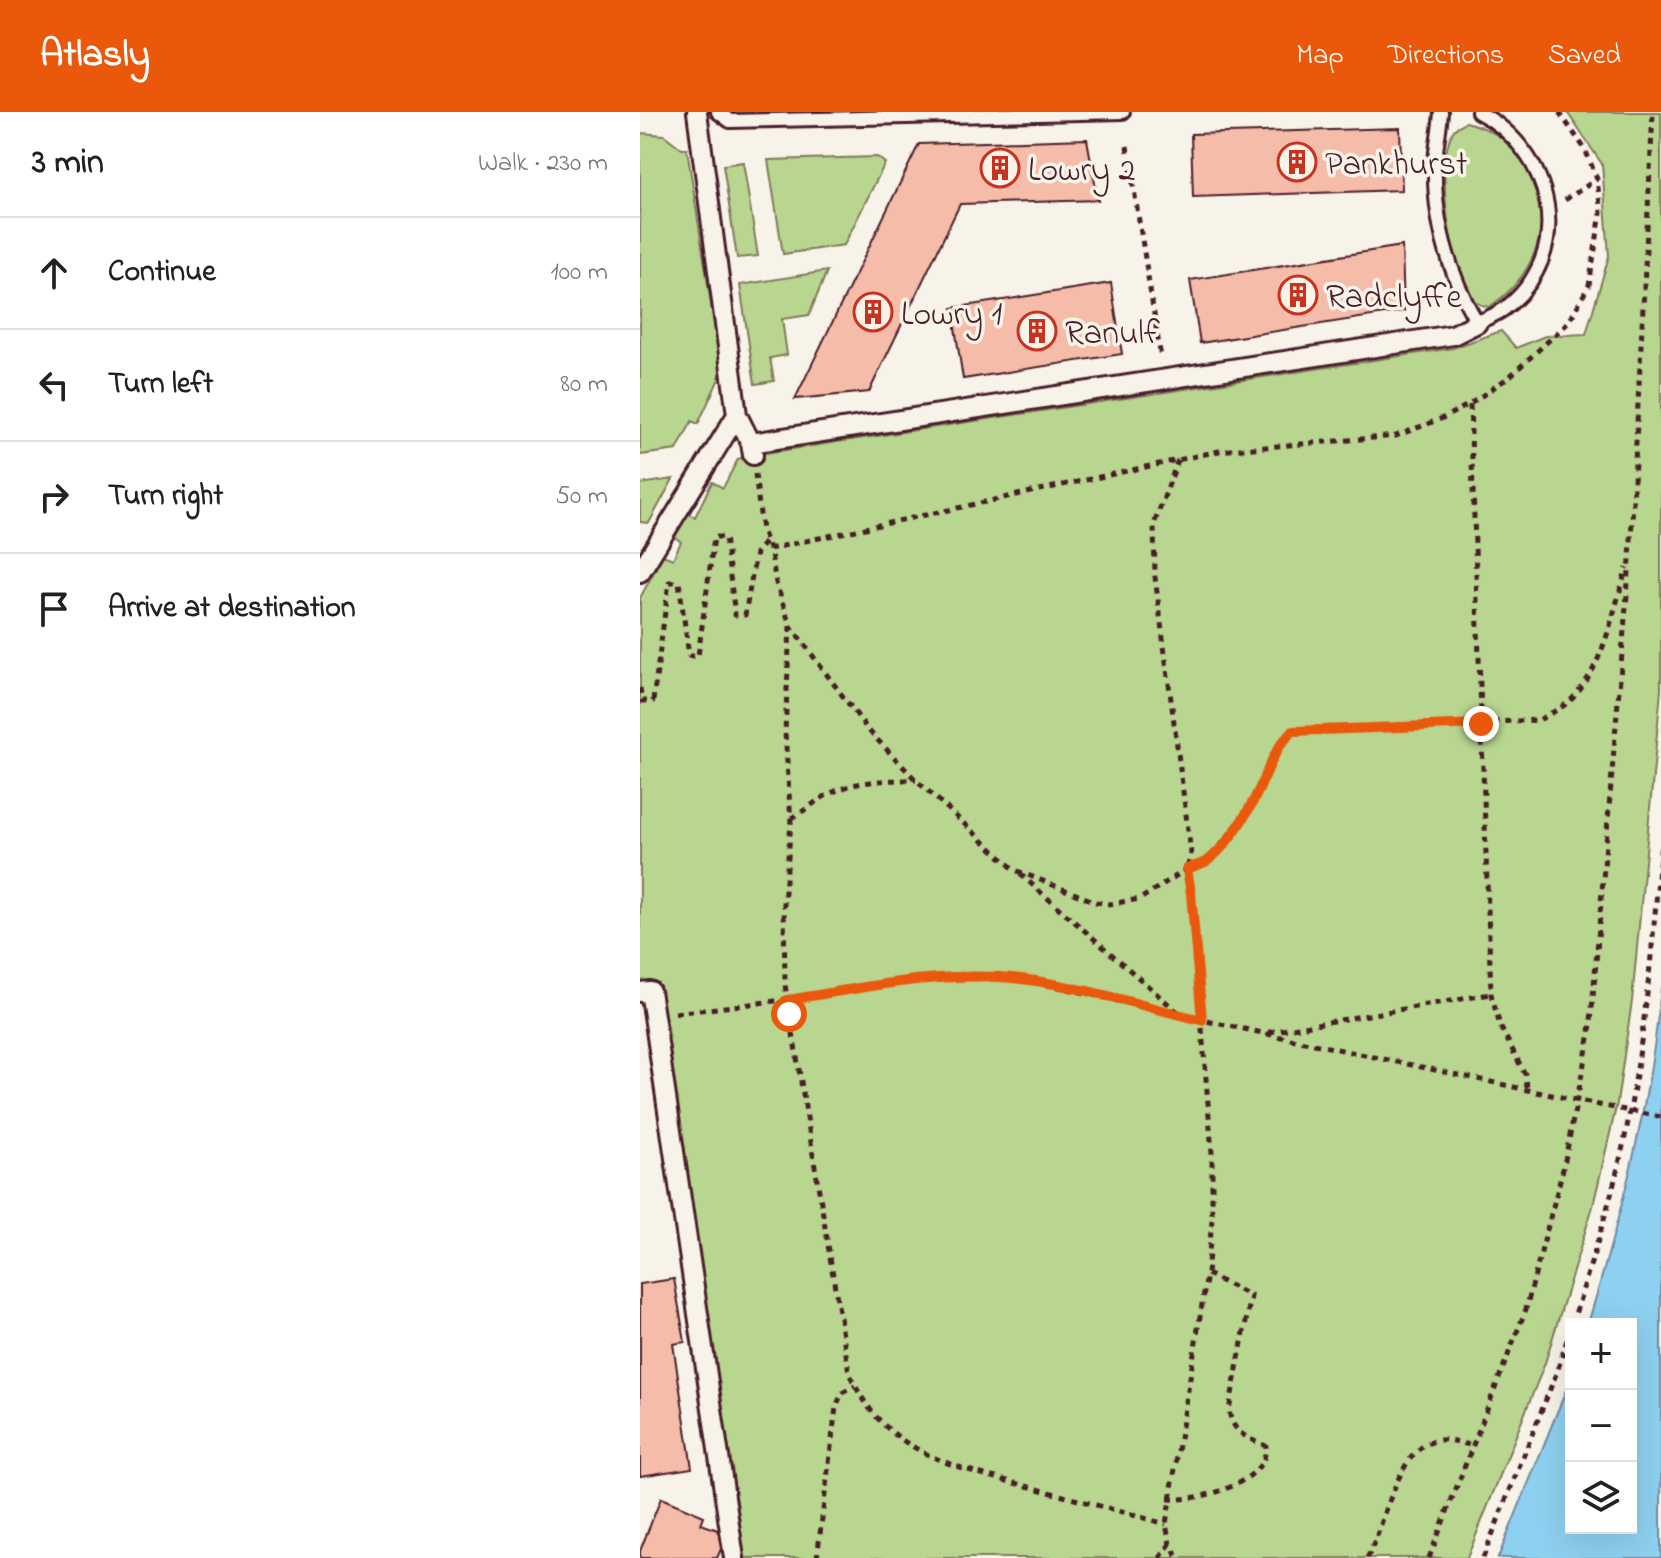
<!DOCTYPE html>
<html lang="en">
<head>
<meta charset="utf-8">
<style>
  :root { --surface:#fff; --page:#f2f2f2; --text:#202124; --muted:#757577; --line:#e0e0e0; --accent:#ea580c }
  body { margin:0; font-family:"Indie Flower",sans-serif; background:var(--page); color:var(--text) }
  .controls { position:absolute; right:24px; bottom:24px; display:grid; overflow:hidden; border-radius:0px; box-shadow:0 8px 32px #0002 }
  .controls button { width:72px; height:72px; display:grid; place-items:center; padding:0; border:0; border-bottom:2px solid var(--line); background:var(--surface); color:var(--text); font:40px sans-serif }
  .stop { position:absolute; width:24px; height:24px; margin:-18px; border:6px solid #ea580c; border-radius:50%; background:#fff }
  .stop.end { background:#ea580c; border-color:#fff; box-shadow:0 2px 8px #0008 }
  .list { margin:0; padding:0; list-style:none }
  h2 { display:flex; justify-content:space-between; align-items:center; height:104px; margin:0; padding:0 32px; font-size:34px }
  h2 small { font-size:26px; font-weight:400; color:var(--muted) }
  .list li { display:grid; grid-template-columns:52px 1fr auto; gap:24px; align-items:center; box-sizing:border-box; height:112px; padding:0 32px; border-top:2px solid var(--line) }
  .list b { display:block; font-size:30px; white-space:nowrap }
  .list em { font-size:26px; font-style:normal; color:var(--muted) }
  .icon { flex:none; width:44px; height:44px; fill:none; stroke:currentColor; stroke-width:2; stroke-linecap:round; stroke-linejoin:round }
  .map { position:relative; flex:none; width:1021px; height:1446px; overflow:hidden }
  header { display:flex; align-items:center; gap:48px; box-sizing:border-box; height:112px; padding:0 40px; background:var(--accent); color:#fff }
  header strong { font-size:38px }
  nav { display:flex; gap:44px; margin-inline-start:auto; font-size:28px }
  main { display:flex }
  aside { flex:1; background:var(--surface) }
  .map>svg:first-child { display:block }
</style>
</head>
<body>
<header>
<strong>Atlasly</strong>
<nav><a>Map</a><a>Directions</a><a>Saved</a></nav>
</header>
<main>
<aside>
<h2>3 min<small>Walk · 230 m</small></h2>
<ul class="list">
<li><svg class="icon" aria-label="ahead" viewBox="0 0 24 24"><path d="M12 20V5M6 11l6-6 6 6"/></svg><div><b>Continue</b></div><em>100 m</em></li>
<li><svg class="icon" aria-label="left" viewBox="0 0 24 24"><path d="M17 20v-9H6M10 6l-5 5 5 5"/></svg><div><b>Turn left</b></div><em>80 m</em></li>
<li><svg class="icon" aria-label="right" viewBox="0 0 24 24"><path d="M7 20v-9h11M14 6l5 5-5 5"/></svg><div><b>Turn right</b></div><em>50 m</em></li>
<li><svg class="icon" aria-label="arrive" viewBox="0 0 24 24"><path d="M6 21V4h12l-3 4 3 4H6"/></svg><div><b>Arrive at destination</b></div></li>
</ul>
</aside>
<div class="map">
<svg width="1021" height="1446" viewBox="0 0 1021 1446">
  <rect width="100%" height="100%" fill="#f7f3e8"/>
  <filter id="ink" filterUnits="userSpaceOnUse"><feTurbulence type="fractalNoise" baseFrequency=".0125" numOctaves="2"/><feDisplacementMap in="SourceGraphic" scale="16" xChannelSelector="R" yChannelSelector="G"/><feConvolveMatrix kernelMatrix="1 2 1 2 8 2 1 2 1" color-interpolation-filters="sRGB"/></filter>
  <g filter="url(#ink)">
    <!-- green -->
    <path fill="#b8d68f" stroke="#817a5d" stroke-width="2" d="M927,0H1021V578L992,889L977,991L953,1094L905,1251L827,1446H102L0,875V486L23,443L33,447L41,430L35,425L47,401L55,405L72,370L83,376L98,347L106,344L813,236L861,219L876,236L905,224L946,222L969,144L962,52Z
      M826,10C919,34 926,146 849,195C842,193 836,192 832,187C810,159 795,53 812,21C815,15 820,13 826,10Z
      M0,21L24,23L42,37H47L81,257L78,269L58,312L52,309L37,338L0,343Z
      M237,45L245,51L204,133L143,142L128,48Z
      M103,50L118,144L97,146L83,53Z
      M187,159L169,203L142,207L147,243L130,246L134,269L115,272L100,173Z
      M33,367L9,411L0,410V372Z"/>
    <!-- water -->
    <path fill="#8ed0ef" stroke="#7389a1" stroke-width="2" d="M1021,875V1446H858L931,1266V1416H991V1212H948C981,1101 1011,991 1021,875Z"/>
    <!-- building -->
    <path fill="#f4bca9" stroke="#4a1f2b" stroke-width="2" d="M760,16L762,78L553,85L551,22Z
      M447,27L458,88L320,92L229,280L155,287L279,32Z
      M762,134L764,199L560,231L550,168Z
      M471,171L482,242L323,267L312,196Z
      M34,1167L45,1230L33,1232L52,1356L0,1364V1172Z
      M21,1386L64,1404L61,1412L78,1418L81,1437L77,1446H0V1439Z"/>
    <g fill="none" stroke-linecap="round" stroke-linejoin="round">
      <!-- service casing -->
      <g stroke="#4a1f2b" stroke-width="18">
        <path id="service" d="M78,0L90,9L483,0
          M801,0C800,17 796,33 795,50C793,108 808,160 837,211C846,206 856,203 864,197C937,142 914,39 838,0"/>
      </g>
      <!-- pedestrian casing -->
      <g stroke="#4a1f2b" stroke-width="24">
        <path id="pedestrian" d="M57,0L97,303L111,331L113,343
          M111,331L813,223L837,211
          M0,460L97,303
          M0,880L10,879L14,904L94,1446"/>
      </g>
      <!-- path -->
      <path stroke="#4a1f2b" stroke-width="5" stroke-dasharray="6 6" stroke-linecap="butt" d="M487,34L521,246
        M925,88L957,67
        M830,293L851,882L860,914L886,964L887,978
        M538,348L514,412L515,465L551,741L547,757L551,781L572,1041V1108L567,1162L526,1412L530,1432L538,1446
        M115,362L122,418L131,442L136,471L150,513L228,618L276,668L375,758L456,790L470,792L500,787L547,757L569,749L602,707L619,678L635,640L653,619L899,608C909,602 922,596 931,588C965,554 972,500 987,456
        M129,437L579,339L756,324L803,306L830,292L869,265L929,210L949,173L961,101L957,67L945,37L919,0
        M150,514L145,620L151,711L144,791L145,873L209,1260C244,1344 317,1355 394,1376C438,1388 482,1400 526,1412
        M0,576L2,589H13L29,470H39L49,544H58L74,425H85L95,503H105L116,441L126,429
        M151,706C164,700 175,689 189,682C217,668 245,668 276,668
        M380,762L541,903
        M35,901L135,889L255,870L308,864L359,865L408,872L562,908L944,990
        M629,920L851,882
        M932,1212C955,1138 980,1063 992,987C1007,902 1014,816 1021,730
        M528,1387C559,1389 627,1372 626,1334C607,1326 592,1321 589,1298L611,1184L567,1162
        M177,1446L196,1295L202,1281L215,1274
        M520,1446L530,1432
        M727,1446C747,1412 757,1323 808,1328C816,1329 825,1332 833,1334
        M789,1446L886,1197L924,1053L950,921L990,447L1013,0
        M843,1446L918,1257L931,1215"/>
      <!-- service -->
      <use href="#service" stroke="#f7f3e8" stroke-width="12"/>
      <!-- pedestrian -->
      <use href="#pedestrian" stroke="#f7f3e8" stroke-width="18"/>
      <!-- path-bridge -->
      <path stroke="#4a1f2b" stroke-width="5" stroke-dasharray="6 6" stroke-linecap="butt" d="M944,990L1021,1005"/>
    </g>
  </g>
  <g fill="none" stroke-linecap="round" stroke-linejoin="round" filter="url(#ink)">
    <!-- route -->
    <path stroke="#ea580c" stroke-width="10" d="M149,902L147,888C217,877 287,861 359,865C427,869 495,893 562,908L551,781L547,757C554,754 564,752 570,747C591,729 610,698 621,673C630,653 636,634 653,619L841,612"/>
  </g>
  <!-- icons -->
  <defs>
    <g id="building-ring" transform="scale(2)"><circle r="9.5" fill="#f7f3e8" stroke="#c8321e" stroke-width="1.5"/><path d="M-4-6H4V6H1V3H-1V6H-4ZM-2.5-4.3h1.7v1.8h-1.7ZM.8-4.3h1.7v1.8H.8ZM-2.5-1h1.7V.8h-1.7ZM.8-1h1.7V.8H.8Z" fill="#c8321e"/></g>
  </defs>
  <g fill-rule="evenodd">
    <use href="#building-ring" x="657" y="50"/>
    <use href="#building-ring" x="360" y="56"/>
    <use href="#building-ring" x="658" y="183"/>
    <use href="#building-ring" x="233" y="200"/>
    <use href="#building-ring" x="397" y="219"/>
  </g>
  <g text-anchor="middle" stroke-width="7" stroke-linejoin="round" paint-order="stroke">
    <!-- poi labels -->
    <g font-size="34" fill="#4a1f2b" stroke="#f7f3e8" text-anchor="start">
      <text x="685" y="62">Pankhurst</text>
      <text x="388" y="68">Lowry 2</text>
      <text x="686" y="195">Radclyffe</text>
      <text x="261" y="212">Lowry 1</text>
      <text x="425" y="231">Ranulf</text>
    </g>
  </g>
</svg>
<div class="controls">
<button>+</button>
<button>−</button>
<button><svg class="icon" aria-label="layers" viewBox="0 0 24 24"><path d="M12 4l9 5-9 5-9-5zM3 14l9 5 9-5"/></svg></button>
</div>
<div class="stop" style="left:149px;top:902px"></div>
<div class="stop end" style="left:841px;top:612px"></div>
</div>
</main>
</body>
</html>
